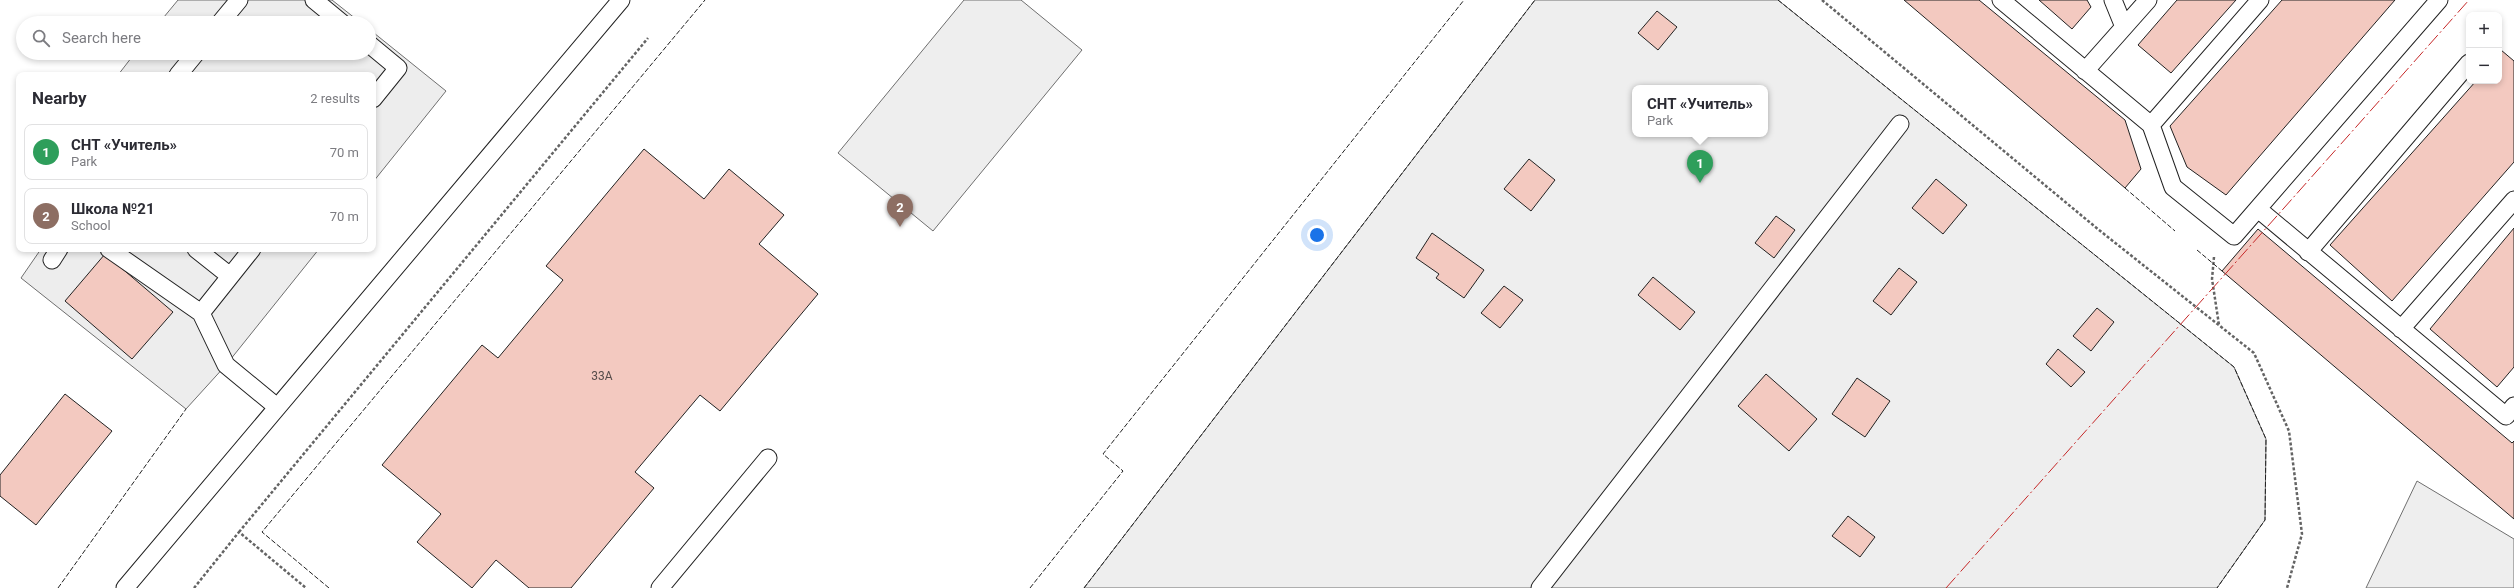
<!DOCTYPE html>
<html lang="en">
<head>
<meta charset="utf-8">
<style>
  :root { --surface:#fff; --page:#f2f2f3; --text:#2b2b33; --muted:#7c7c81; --line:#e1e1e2; --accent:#c62828 }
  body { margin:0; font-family:Roboto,sans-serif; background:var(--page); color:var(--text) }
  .controls { position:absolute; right:12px; top:12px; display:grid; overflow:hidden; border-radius:8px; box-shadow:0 2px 6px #0003 }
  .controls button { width:36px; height:36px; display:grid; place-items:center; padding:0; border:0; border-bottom:1px solid var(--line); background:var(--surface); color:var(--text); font:20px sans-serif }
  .you { position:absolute; left:1317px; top:235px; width:14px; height:14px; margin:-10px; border:3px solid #fff; border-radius:50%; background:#1a73e8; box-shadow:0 0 0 6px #1a73e833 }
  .badge { display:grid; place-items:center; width:26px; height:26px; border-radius:50%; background:var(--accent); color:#fff; font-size:13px; font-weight:700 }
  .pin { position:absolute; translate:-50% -33px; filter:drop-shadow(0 1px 2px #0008) }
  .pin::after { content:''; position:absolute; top:21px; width:14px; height:12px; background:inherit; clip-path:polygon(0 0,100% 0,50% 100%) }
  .popup { position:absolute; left:1632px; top:85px; width:136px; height:52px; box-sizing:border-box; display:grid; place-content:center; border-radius:8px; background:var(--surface); filter:drop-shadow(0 1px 3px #0005); font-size:13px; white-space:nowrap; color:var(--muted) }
  .popup b { font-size:15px; color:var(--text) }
  .popup::after { content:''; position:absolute; left:50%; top:100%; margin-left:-8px; border:8px solid transparent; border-top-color:var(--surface) }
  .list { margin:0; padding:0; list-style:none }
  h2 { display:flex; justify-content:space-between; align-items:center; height:52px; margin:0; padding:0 16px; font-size:17px }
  h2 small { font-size:13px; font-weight:400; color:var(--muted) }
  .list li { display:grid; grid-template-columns:26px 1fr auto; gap:12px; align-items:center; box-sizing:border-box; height:56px; margin:0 8px 8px; padding:0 8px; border:1px solid var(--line); border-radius:8px }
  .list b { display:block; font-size:15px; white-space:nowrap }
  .list p { margin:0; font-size:13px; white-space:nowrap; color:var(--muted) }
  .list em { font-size:13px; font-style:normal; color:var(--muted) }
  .icon { flex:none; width:22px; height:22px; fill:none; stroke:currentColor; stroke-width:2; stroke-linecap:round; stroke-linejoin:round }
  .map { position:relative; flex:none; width:2514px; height:588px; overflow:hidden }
  .search { position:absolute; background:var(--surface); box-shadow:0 2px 6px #0003; left:16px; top:16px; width:360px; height:44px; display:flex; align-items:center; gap:10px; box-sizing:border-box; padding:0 14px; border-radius:22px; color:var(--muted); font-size:15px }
  .panel { position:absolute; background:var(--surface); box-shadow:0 2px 6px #0003; left:16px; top:72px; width:360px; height:180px; border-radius:8px }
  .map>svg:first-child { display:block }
</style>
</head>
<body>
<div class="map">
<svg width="2514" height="588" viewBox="0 0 2514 588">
  <rect width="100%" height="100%" fill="#fff"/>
  <!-- green -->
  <path fill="#eee" stroke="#6f6f6f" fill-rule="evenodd" d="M964,0H1021L1082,50L933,231L838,153Z
    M1535,0H1778L2234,367L2266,439L2265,520L2217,588H1084ZM1635,88H1765V134H1635Z
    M2417,481L2514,539V588H2366Z"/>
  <!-- parking -->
  <path fill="#ededed" stroke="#6f6f6f" d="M178,0H332L361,23H159Z
    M369,29L446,91L373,182V75H118L135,53H369Z
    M41,249H319L226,365L186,409L21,278Z"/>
  <!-- building -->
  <path fill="#f3c9c0" stroke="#222" d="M1904,0H1979L2125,120L2141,169L2125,188Z
    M2039,0H2087L2091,7L2072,29Z
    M2177,0H2236L2171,73L2138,45Z
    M2282,0H2395L2226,195L2187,167L2170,126Z
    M1657,11L1677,27L1658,50L1638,33Z
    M2501,50L2514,61V162L2392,301L2330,245L2476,81H2499V53Z
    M644,149L704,199L729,169L784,215L759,244L818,294L720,411L700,395L635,472L654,488L571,588H529L496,560L472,588L417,542L441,514L382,465L482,345L498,358L563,280L546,266Z
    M1529,159L1555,180L1531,211L1504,189Z
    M1936,179L1967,205L1943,234L1912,208Z
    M1776,216L1795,230L1774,258L1755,243Z
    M2514,228V367L2497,387L2430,329Z
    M2258,229L2512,443L2514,441V519L2222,271Z
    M1432,233L1484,270L1464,298L1436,278L1439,274L1416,258Z
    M105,254L173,312L132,359L65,301Z
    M1899,268L1917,282L1891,315L1873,301Z
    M1653,277L1695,312L1680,330L1638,295Z
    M1504,286L1523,300L1500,328L1481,313Z
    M2097,308L2114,322L2091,351L2073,336Z
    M2058,349L2085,372L2071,387L2046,364Z
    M1766,374L1817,419L1789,451L1738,406Z
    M1857,378L1890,401L1865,437L1832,414Z
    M65,394L112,431L36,525L0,496V475Z
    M1848,516L1875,537L1860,557L1832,536Z"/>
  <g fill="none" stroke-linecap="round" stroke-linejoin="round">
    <!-- service casing -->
    <g stroke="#222" stroke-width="19">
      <path id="service" d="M314,0L342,23
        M2001,0L2151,125L2173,187L2234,236L2439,0
        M2113,0L2124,27
        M220,23L239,0
        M369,44L398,68L373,99
        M2085,71L2148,0
        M178,75L196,53
        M2151,125L2260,0
        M2258,209L2506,416L2514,406
        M109,249L201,313L226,365L277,407
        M196,249L230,276
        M2308,252L2469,63
        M52,260L59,249
        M201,313L252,249
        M2401,329L2514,200
        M125,588L621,0
        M660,588L768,458
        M1540,588L1900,124"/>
    </g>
    <!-- path -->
    <path stroke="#646464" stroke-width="2.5" stroke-dasharray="3 2" stroke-linecap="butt" d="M1822,0L2099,230L2254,353L2289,431L2302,534L2287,588
      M2214,257L2212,279L2219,325
      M239,532L648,38
      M194,588L239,532L306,588"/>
    <!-- service -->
    <use href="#service" stroke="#fff" stroke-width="17"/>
    <!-- fence -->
    <path stroke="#222" stroke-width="1" stroke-dasharray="5 2" stroke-linecap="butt" d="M1778,0L2234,367L2266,439L2265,520L2217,588
      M2125,188L2175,231
      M2197,250L2222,271
      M58,588L186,409
      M329,588L262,532L705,0
      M1030,588L1123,471L1103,454L1464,0
      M1084,588L1535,0"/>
    <!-- power -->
    <path stroke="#c62828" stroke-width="1" stroke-dasharray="14 3 2 3" stroke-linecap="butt" d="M1946,588L2469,0"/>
  </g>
  <g text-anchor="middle" stroke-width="3" stroke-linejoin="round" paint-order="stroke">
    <!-- number labels -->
    <g font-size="12" fill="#564c4a">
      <text x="602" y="380">33А</text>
    </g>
  </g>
</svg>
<div class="controls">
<button>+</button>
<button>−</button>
</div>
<div class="you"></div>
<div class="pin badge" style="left:1700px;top:183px;background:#2e9e5b">1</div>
<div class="popup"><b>СНТ «Учитель»</b>Park</div>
<div class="pin badge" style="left:900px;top:227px;background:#8d6e63">2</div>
<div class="search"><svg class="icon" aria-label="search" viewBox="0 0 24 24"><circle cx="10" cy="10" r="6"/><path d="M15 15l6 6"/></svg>Search here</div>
<section class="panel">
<h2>Nearby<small>2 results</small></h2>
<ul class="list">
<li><span class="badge" style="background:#2e9e5b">1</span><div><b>СНТ «Учитель»</b><p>Park</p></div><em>70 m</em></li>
<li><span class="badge" style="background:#8d6e63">2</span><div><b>Школа №21</b><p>School</p></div><em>70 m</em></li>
</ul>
</section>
</div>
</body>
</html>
